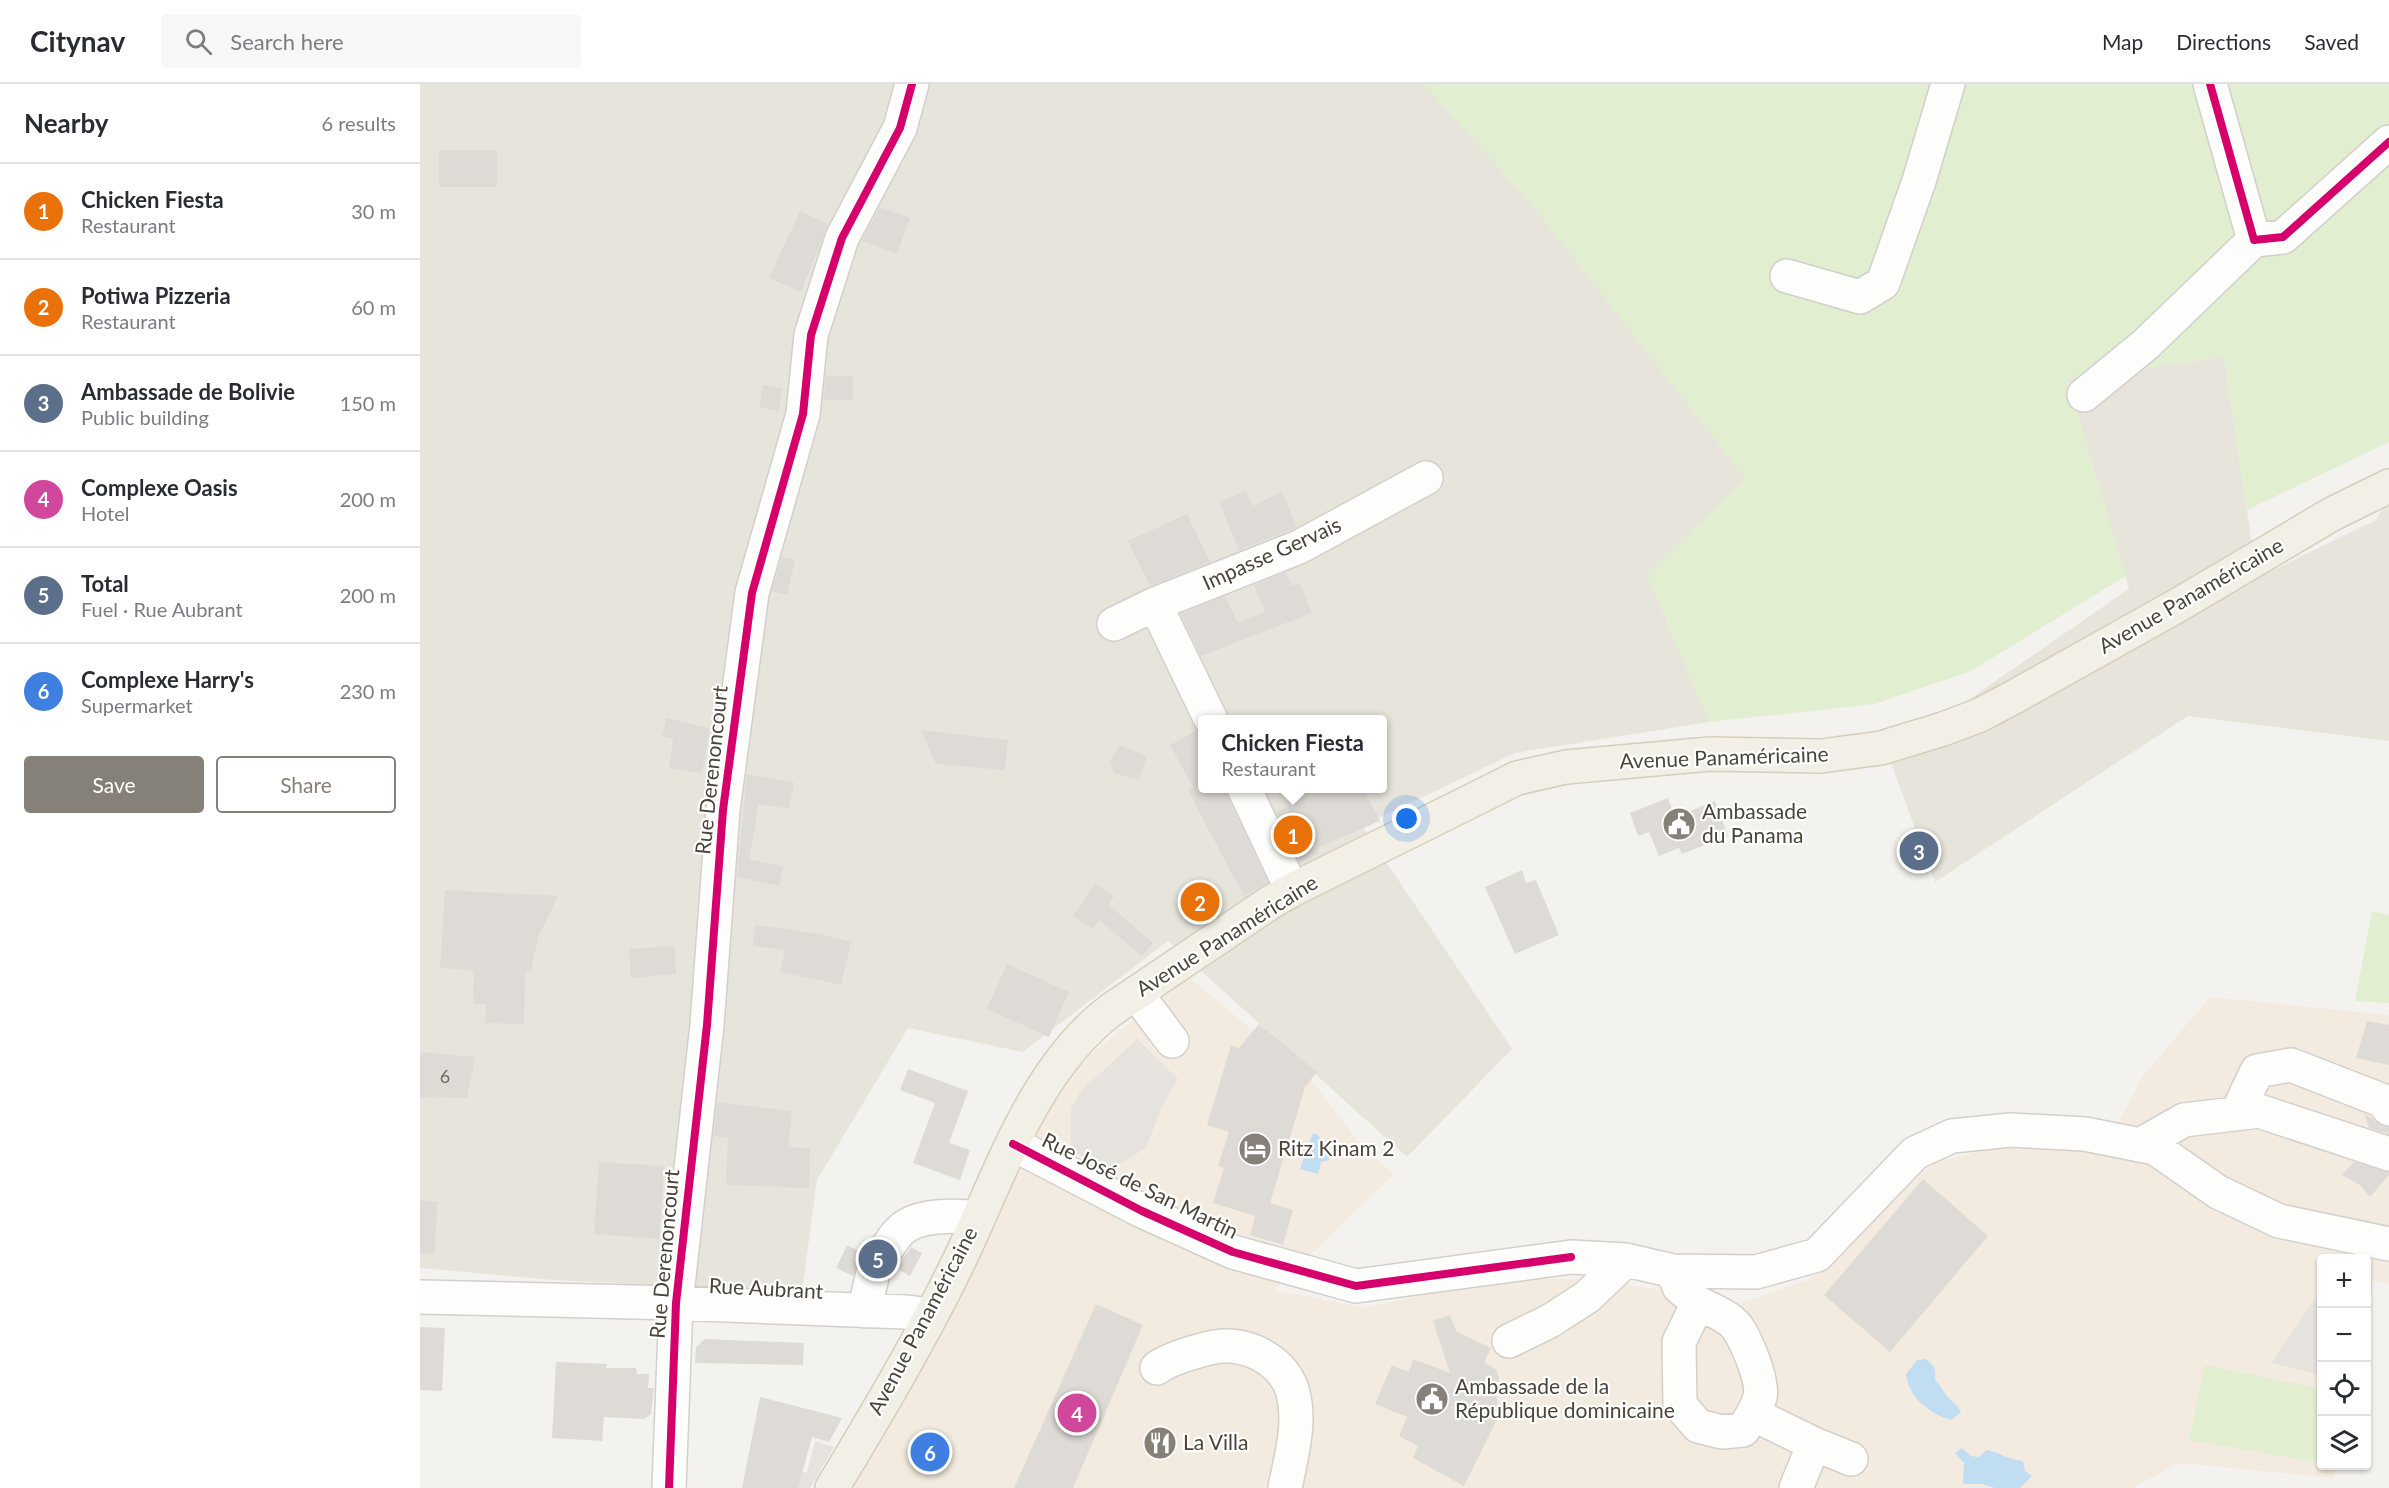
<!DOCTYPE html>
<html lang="en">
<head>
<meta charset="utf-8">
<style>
  :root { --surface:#fff; --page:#f7f7f7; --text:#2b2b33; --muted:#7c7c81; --line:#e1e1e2; --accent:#868178 }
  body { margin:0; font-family:Lato,sans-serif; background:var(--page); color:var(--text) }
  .controls { position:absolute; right:18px; bottom:18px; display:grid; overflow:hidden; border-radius:6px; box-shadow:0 2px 4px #0004 }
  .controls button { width:54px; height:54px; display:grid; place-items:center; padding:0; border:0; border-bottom:2px solid var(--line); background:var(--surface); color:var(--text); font:30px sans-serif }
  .you { position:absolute; left:987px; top:735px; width:21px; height:21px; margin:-15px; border:4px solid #fff; border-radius:50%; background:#1a73e8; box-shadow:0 0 0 9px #1a73e833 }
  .badge { display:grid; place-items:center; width:39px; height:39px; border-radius:50%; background:var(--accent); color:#fff; font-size:20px; font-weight:700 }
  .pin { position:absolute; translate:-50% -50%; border:3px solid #fff; box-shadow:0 2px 6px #0006 }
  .popup { position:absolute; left:778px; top:631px; width:189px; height:78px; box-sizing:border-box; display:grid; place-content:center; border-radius:6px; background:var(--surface); filter:drop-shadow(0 2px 4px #0005); font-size:20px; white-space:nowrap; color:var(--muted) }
  .popup b { font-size:22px; color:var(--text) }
  .popup::after { content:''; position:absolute; left:50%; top:100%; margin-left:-12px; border:12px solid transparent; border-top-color:var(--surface) }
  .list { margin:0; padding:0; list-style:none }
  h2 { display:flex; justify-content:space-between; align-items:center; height:78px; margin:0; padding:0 24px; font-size:26px }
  h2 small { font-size:20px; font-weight:400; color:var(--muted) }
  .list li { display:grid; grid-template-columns:39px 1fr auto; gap:18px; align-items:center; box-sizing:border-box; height:96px; padding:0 24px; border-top:2px solid var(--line) }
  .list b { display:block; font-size:22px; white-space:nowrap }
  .list p { margin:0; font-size:20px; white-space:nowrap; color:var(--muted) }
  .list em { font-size:20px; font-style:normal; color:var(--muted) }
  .actions { display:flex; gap:12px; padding:18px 24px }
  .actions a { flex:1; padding:14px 0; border:2px solid var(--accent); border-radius:6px; text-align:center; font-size:21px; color:var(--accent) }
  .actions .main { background:var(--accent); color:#fff }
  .icon { flex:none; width:33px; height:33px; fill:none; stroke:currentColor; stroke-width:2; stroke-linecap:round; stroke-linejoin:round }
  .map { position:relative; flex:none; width:1969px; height:1404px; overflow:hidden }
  header { display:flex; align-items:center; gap:36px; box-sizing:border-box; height:84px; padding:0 30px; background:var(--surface); border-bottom:2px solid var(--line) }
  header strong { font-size:28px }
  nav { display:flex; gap:33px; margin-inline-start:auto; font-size:21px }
  .search { width:420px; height:54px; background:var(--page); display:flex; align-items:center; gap:15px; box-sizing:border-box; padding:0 21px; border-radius:6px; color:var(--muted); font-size:22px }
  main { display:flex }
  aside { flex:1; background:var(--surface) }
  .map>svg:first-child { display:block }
</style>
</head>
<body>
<header>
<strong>Citynav</strong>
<div class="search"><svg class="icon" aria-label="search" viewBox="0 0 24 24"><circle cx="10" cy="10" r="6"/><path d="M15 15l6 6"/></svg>Search here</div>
<nav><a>Map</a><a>Directions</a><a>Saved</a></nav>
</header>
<main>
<aside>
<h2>Nearby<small>6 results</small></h2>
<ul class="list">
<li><span class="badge" style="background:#e8710a">1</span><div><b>Chicken Fiesta</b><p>Restaurant</p></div><em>30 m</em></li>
<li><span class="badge" style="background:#e8710a">2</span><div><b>Potiwa Pizzeria</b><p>Restaurant</p></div><em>60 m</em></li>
<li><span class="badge" style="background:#5c6f8a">3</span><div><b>Ambassade de Bolivie</b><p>Public building</p></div><em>150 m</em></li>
<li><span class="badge" style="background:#d1479c">4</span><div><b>Complexe Oasis</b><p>Hotel</p></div><em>200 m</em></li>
<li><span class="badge" style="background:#5c6f8a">5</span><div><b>Total</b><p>Fuel · Rue Aubrant</p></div><em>200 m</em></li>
<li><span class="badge" style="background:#3f7fe0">6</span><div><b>Complexe Harry's</b><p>Supermarket</p></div><em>230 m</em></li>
</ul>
<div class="actions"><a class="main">Save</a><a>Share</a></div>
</aside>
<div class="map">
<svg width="1969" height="1404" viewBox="0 0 1969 1404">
  <rect width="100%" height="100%" fill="#f4f2ee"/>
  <!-- residential -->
  <path fill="#e7e4dc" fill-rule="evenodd" d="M0,0H1004L1114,123L1326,395L1227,490L1289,638L1095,669L942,742L1092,965L987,1073L748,857L603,968L488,944L397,1096L382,1208L134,1196L0,1184ZM783,636H963V704H783Z
    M1804,273L1837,494L1956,436L1969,411V657L1768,632L1515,798L1468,671L1709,505L1647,294Z"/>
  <!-- commercial -->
  <path fill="#f3ebdf" d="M769,893L890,994L944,1065L974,1090L854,1206L946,1224L1068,1195H1174L1320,1219L1388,1196L1515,1078L1610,1056L1682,1070L1723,992L1790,913L1969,931V1200L1953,1196L1947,1227L1946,1174H1902V1382H1916L1914,1394L1759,1379L1712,1404H427L604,1039L677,965Z"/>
  <!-- green -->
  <path fill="#e1eecf" d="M1004,0H1969V358L1827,426L1804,273L1647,294L1706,492L1551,587L1455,620L1289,638L1227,490L1326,395L1114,123Z
    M1952,827L1969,831V919L1935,917Z
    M1785,1281L1901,1305V1379L1769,1356Z"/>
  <!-- parking -->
  <path fill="#e6e3df" d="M717,955L758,995L743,1020L726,1064L689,1087L651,1066V1024L660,1008Z
    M1897,1212L1901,1213V1291L1851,1279Z
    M395,1357L414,1363L390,1404H377L381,1388H387Z"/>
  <!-- water -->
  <path fill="#c0ddf1" d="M893,1049L898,1051L911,1070L909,1076L901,1078L898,1090L880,1085Z
    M1505,1275C1515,1281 1516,1285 1515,1296C1520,1301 1521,1303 1524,1308C1529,1316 1536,1318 1541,1328L1531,1336C1509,1329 1489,1314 1486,1290L1497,1276Z
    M1542,1364L1551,1372L1558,1373L1567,1366C1581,1369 1589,1376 1603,1377L1605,1387L1612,1392L1600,1404H1575L1562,1400H1543L1544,1379L1535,1369Z"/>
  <!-- building -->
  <path fill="#dedbd6" d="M19,66H77V103H19Z
    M460,123L490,134L477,170L442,157Z
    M380,127L408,140L381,208L349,194Z
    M406,292H433V316H403Z
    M343,301L363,305L358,327L339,323Z
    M826,407L833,422L862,408L877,443L819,466L799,418Z
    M767,430L790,478L730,502L708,457Z
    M362,473L375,476L367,511L352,507Z
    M866,488L872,502L880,499L892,529L781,572L761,530L805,512L818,539L845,528L834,501Z
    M247,634L290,645L282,689L249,684L253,655L242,652Z
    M501,646L588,656L585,686L516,680Z
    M776,647L783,658V705H806L807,712L848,798L824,812L778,726L768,705H774L750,661Z
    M699,661L727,672L719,696L694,689L690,678Z
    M327,690L374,698L369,725L339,720L329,775L363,783L359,802L317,793Z
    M873,705H943L960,737L897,764L899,769L880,778L856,728L880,717Z
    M1248,714L1255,733L1295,717L1308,752L1262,770L1259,764L1239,772L1229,748L1218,752L1210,729Z
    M1102,786L1106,799L1116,796L1139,851L1095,870L1065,803Z
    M675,799L694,812L689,821L733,859L722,872L679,836L673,845L653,832Z
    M25,806L138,812L118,853L111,887L105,888L104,940L65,939L66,920H53L54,886L20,884Z
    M335,841L401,850L431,858L421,901L360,888L365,866L333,862Z
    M254,862L256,890L211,894L209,865Z
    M587,880L649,908L629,953L567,925Z
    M1947,937L1969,941V981L1936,974Z
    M839,940L897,988L885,1003L850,1119L873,1126L863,1161L830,1151L835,1132L793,1119L804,1084L798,1082L809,1048L787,1041L811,961L819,964Z
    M0,968L55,973L47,1014L0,1013Z
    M488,985L548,1007L529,1059L550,1066L540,1096L493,1079L515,1019L480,1006Z
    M297,1018L372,1027L368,1063L390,1064L389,1104L306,1101L308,1053L294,1052Z
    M1944,1029L1963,1043H1969V1050L1949,1044Z
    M179,1078L244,1082L239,1155L174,1150Z
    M1934,1078L1969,1088V1091L1950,1113L1940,1101L1922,1091Z
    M1503,1095L1568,1152L1470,1268L1404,1211Z
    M0,1116L18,1118L14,1170L0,1169Z
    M427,1161L447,1171L439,1177L433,1192L416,1184Z
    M491,1163L502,1169L490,1192L474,1183L482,1176Z
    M676,1220L723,1241L653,1404H594Z
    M1030,1231L1036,1247L1071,1264L1064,1278L1076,1285L1079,1294L1076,1311L1080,1329L1044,1402L993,1374L998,1362L979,1352L987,1333L955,1320L972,1281L989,1288L993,1275L1030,1289L1013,1237Z
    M0,1243L25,1244L22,1307L0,1306Z
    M285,1255L384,1259L383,1281L275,1279L276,1263Z
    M136,1278L187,1280L186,1284H216L217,1290H229L228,1304H234L231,1330L224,1335L184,1333L182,1357L132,1354Z
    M340,1313L422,1334L409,1358L392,1353L378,1404H322Z"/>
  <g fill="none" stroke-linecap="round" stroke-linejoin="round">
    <!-- minor casing -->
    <g stroke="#d2d0cb" stroke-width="36">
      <path id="minor" d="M1790,0L1834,156L1863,153L1969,58
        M1367,192L1440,213L1463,199L1499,97L1528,0
        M1664,311L1726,260L1834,156
        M735,520L791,636
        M694,540L735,520L879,463L1006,394
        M824,704L872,806
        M716,909L752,957
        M1817,1029L1837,987L1871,981L1961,1016L1969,1025
        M593,1060L722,1127L813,1168L936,1202L1151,1173L1206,1176L1253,1187L1336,1188L1397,1171L1495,1069L1532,1052L1591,1046L1665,1050L1735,1064L1798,1108L1859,1137L1969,1160
        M1720,1061L1764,1036L1839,1027L1969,1070
        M466,1166C470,1160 474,1152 480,1147C496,1130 536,1131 558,1134
        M1253,1187L1259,1203L1278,1219L1259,1258L1260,1321L1278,1342L1302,1348L1323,1346C1330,1335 1337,1325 1340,1313C1344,1297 1326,1256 1317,1243C1308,1232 1290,1225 1278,1219
        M0,1213L256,1219L485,1228L511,1231
        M444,1227L453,1189
        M1089,1257L1130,1237L1167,1213L1206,1176
        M737,1284C750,1274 795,1260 811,1262C838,1264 866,1282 873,1309C881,1340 871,1373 865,1404
        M1333,1330L1394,1360L1431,1375
        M249,1404L256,1219L287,941L303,726L332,509L383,330L391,251L422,154L480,44L492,0
        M1376,1404L1394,1360"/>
    </g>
    <!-- major casing -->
    <g stroke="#d6cebb" stroke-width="36">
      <path id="major" d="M412,1404C456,1331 500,1257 537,1181C579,1095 612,986 691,926L851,818L872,806L1065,710L1097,694L1146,683L1290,670L1401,672L1461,664L1523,645L1560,631L1594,613L1760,520L1912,430L1969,402"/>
    </g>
    <!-- minor -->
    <use href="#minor" stroke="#fdfdfc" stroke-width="33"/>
    <!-- major -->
    <use href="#major" stroke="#f2efe6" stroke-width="33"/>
    <!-- cycleway casing -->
    <g stroke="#fff" stroke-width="11">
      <path id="cycleway" d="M1790,0L1834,156L1863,153L1969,58
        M593,1060L722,1127L813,1168L936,1202L1151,1173
        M249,1404L256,1219L287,941L303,726L332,509L383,330L391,251L422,154L480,44L492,0"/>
    </g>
    <!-- cycleway -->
    <use href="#cycleway" stroke="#d6006c" stroke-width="8"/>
  </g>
  <!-- icons -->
  <defs>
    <g id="civic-disc" transform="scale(1.725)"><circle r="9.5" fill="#868178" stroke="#fff"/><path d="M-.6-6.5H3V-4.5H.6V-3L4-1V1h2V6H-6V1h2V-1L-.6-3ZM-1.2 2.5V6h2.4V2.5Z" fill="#fff"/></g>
    <g id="hotel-disc" transform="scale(1.725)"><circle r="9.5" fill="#868178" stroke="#fff"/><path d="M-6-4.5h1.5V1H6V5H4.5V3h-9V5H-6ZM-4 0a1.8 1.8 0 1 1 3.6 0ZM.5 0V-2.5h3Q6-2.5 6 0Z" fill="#fff"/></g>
    <g id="restaurant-disc" transform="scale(1.725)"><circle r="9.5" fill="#868178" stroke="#fff"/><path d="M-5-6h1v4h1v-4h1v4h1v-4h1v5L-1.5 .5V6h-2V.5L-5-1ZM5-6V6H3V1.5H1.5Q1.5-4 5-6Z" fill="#fff"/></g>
  </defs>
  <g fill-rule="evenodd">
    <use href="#civic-disc" x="1259" y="740"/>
    <use href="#hotel-disc" x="835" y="1065"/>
    <use href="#civic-disc" x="1012" y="1315"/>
    <use href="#restaurant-disc" x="740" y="1359"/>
  </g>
  <g text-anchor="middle" stroke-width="4.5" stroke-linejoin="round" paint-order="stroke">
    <!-- number labels -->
    <g font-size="18" fill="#706a61">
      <text x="25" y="999">6</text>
    </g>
    <!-- street labels -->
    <g font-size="21" fill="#4b4439" stroke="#fff">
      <text transform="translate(852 470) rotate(-24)" y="7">Impasse Gervais</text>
      <text transform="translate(1771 512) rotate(-30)" y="7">Avenue Panaméricaine</text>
      <text transform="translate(1304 674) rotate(-2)" y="7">Avenue Panaméricaine</text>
      <text transform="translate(292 686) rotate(-84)" y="7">Rue Derenoncourt</text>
      <text transform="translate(807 852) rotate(-32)" y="7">Avenue Panaméricaine</text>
      <text transform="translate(720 1102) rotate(26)" y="7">Rue José de San Martin</text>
      <text transform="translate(245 1170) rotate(-85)" y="7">Rue Derenoncourt</text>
      <text transform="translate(346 1205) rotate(3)" y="7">Rue Aubrant</text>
      <text transform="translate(503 1237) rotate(-62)" y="7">Avenue Panaméricaine</text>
    </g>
    <!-- poi labels -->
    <g font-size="21" fill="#4b4439" stroke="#fff" text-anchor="start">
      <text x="1282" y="735">Ambassade<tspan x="1282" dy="24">du Panama</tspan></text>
      <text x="858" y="1072">Ritz Kinam 2</text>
      <text x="1035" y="1310">Ambassade de la<tspan x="1035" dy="24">République dominicaine</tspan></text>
      <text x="763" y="1366">La Villa</text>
    </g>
  </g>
</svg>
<div class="controls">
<button>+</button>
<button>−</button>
<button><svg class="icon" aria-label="locate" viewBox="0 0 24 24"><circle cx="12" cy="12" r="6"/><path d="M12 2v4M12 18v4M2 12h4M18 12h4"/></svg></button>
<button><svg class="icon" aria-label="layers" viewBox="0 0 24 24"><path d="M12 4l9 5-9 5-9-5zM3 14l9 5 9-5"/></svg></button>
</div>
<div class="you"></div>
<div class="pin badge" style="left:873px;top:751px;background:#e8710a">1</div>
<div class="popup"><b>Chicken Fiesta</b>Restaurant</div>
<div class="pin badge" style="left:780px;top:818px;background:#e8710a">2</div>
<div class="pin badge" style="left:1499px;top:767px;background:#5c6f8a">3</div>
<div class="pin badge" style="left:657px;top:1329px;background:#d1479c">4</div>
<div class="pin badge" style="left:458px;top:1175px;background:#5c6f8a">5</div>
<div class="pin badge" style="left:510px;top:1368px;background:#3f7fe0">6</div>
</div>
</main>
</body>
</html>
